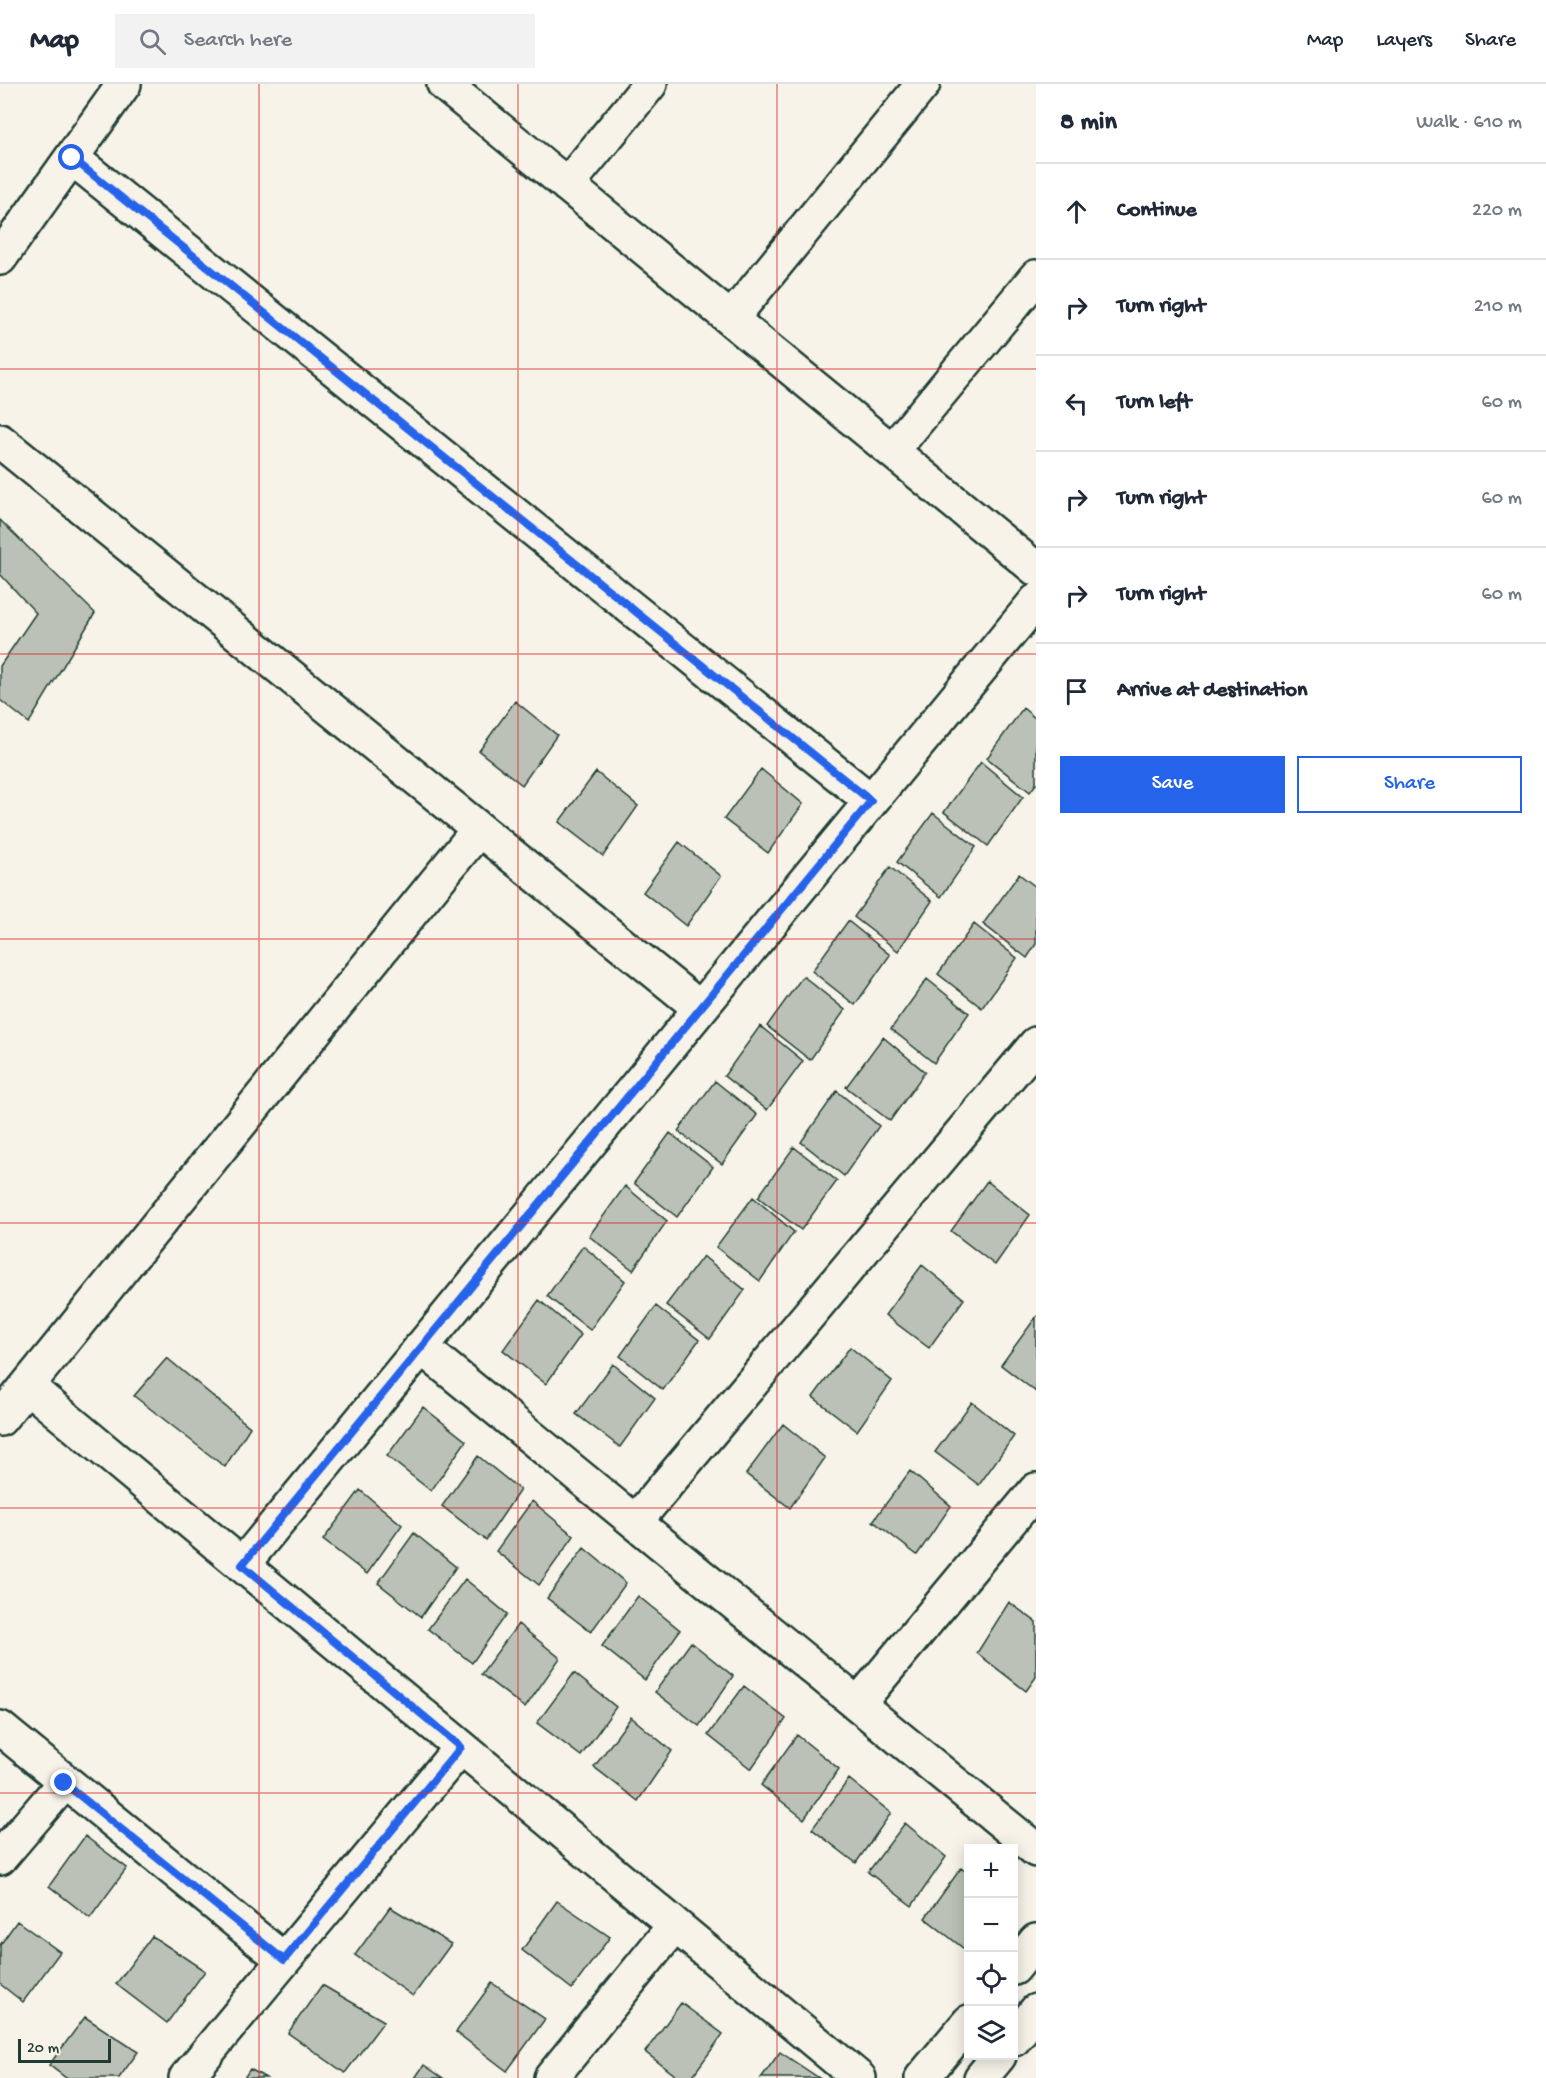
<!DOCTYPE html>
<html lang="en">
<head>
<meta charset="utf-8">
<style>
  :root { --surface:#fff; --page:#f2f2f3; --text:#1f2937; --muted:#747a83; --line:#e0e1e3; --accent:#2563eb }
  body { margin:0; font-family:"Gochi Hand",sans-serif; background:var(--page); color:var(--text) }
  .controls { position:absolute; right:18px; bottom:18px; display:grid; overflow:hidden; border-radius:0px; box-shadow:0 3px 15px #0003 }
  .controls button { width:54px; height:54px; display:grid; place-items:center; padding:0; border:0; border-bottom:2px solid var(--line); background:var(--surface); color:var(--text); font:30px sans-serif }
  .scale { position:absolute; left:18px; bottom:15px; width:93px; box-sizing:border-box; padding-left:6px; border:3px solid #1f3d34; border-top:0; font-size:16px; line-height:21px; white-space:nowrap; color:#1f3d34; -webkit-text-stroke:4px #f7f3e8; paint-order:stroke }
  .stop { position:absolute; width:18px; height:18px; margin:-14px; border:4px solid #2563eb; border-radius:50%; background:#fff }
  .stop.end { background:#2563eb; border-color:#fff; box-shadow:0 2px 6px #0008 }
  .list { margin:0; padding:0; list-style:none }
  h2 { display:flex; justify-content:space-between; align-items:center; height:78px; margin:0; padding:0 24px; font-size:26px }
  h2 small { font-size:20px; font-weight:400; color:var(--muted) }
  .list li { display:grid; grid-template-columns:39px 1fr auto; gap:18px; align-items:center; box-sizing:border-box; height:96px; padding:0 24px; border-top:2px solid var(--line) }
  .list b { display:block; font-size:22px; white-space:nowrap }
  .list em { font-size:20px; font-style:normal; color:var(--muted) }
  .actions { display:flex; gap:12px; padding:18px 24px }
  .actions a { flex:1; padding:14px 0; border:2px solid var(--accent); border-radius:0px; text-align:center; font-size:21px; color:var(--accent) }
  .actions .main { background:var(--accent); color:#fff }
  .icon { flex:none; width:33px; height:33px; fill:none; stroke:currentColor; stroke-width:2; stroke-linecap:round; stroke-linejoin:round }
  .map { position:relative; flex:none; width:1036px; height:1994px; overflow:hidden }
  header { display:flex; align-items:center; gap:36px; box-sizing:border-box; height:84px; padding:0 30px; background:var(--surface); border-bottom:2px solid var(--line) }
  header strong { font-size:28px }
  nav { display:flex; gap:33px; margin-inline-start:auto; font-size:21px }
  .search { width:420px; height:54px; background:var(--page); display:flex; align-items:center; gap:15px; box-sizing:border-box; padding:0 21px; border-radius:0px; color:var(--muted); font-size:22px }
  main { display:flex }
  aside { flex:1; background:var(--surface) }
  .map>svg:first-child { display:block }
</style>
</head>
<body>
<header>
<strong>Map</strong>
<div class="search"><svg class="icon" aria-label="search" viewBox="0 0 24 24"><circle cx="10" cy="10" r="6"/><path d="M15 15l6 6"/></svg>Search here</div>
<nav><a>Map</a><a>Layers</a><a>Share</a></nav>
</header>
<main>
<div class="map">
<svg width="1036" height="1994" viewBox="0 0 1036 1994">
  <rect width="100%" height="100%" fill="#f7f3e8"/>
  <filter id="ink" filterUnits="userSpaceOnUse"><feTurbulence type="fractalNoise" baseFrequency=".0167" numOctaves="2"/><feDisplacementMap in="SourceGraphic" scale="12" xChannelSelector="R" yChannelSelector="G"/><feConvolveMatrix kernelMatrix="1 2 1 2 8 2 1 2 1" color-interpolation-filters="sRGB"/></filter>
  <g filter="url(#ink)">
    <!-- building -->
    <path fill="#bbc1b6" stroke="#1f3d34" stroke-width="1.5" d="M0,436L95,529L29,639L0,616V582L36,529L0,490Z
      M515,617L557,651L522,701L479,667Z
      M1023,624L1036,635V700L1030,708L987,674Z
      M981,678L1023,713L988,762L944,728Z
      M761,685L803,720L768,769L724,735Z
      M596,688L638,722L603,772L559,738Z
      M933,729L976,763L941,813L897,778Z
      M679,758L721,792L686,842L643,808Z
      M890,783L932,817L898,867L854,833Z
      M1019,790L1036,803V860L1027,874L983,840Z
      M848,837L890,871L855,921L812,887Z
      M974,840L1017,874L982,924L938,890Z
      M803,892L845,926L810,976L767,942Z
      M927,895L969,929L934,979L891,945Z
      M760,942L803,977L767,1026L724,992Z
      M883,953L925,988L890,1037L846,1003Z
      M715,997L757,1031L722,1080L678,1047Z
      M837,1007L879,1042L844,1092L801,1058Z
      M670,1049L713,1083L677,1133L634,1099Z
      M794,1063L837,1097L801,1146L758,1113Z
      M987,1097L1030,1131L995,1181L951,1147Z
      M625,1102L667,1137L633,1186L589,1152Z
      M753,1113L794,1148L760,1197L716,1163Z
      M583,1162L625,1197L590,1246L547,1212Z
      M703,1172L745,1206L710,1255L666,1221Z
      M922,1181L964,1215L929,1264L885,1231Z
      M539,1216L581,1251L546,1300L503,1266Z
      M656,1222L699,1256L663,1306L620,1272Z
      M1036,1233V1308L1001,1281Z
      M850,1263L892,1297L857,1347L813,1313Z
      M167,1274L250,1343L225,1383L134,1312Z
      M613,1280L655,1314L620,1363L576,1330Z
      M972,1318L1014,1352L979,1401L935,1368Z
      M423,1323L466,1357L431,1407L387,1372Z
      M783,1340L825,1374L790,1424L746,1390Z
      M478,1372L520,1406L486,1456L442,1422Z
      M910,1387L951,1422L917,1471L873,1437Z
      M360,1406L402,1441L367,1490L323,1456Z
      M532,1417L574,1452L539,1501L496,1467Z
      M414,1449L456,1483L421,1533L378,1499Z
      M584,1464L626,1499L591,1548L547,1514Z
      M465,1495L507,1530L472,1579L428,1545Z
      M638,1512L680,1546L645,1596L602,1562Z
      M1009,1518L1036,1538V1593L1026,1607L977,1569Z
      M518,1540L560,1574L525,1624L481,1590Z
      M691,1558L733,1592L699,1642L655,1608Z
      M574,1589L616,1623L581,1672L537,1639Z
      M744,1602L786,1635L751,1685L708,1651Z
      M631,1633L672,1667L638,1717L594,1683Z
      M797,1651L839,1685L804,1735L761,1701Z
      M849,1695L891,1729L856,1779L812,1745Z
      M905,1739L946,1773L912,1822L868,1788Z
      M85,1752L127,1784L90,1834L49,1802Z
      M961,1784L969,1790L968,1868L925,1834Z
      M557,1817L610,1853L572,1905L522,1866Z
      M390,1823L451,1860L413,1912L355,1871Z
      M17,1837L60,1868L23,1918L0,1900V1861Z
      M152,1852L205,1887L167,1939L116,1900Z
      M492,1899L545,1935L507,1987L456,1948Z
      M322,1901L384,1937L345,1989L288,1949Z
      M681,1919L723,1950L691,1994H679L645,1968Z
      M85,1933L138,1968L119,1994H66L49,1981Z
      M780,1968L819,1994H761Z
      M424,1981L443,1994H415Z
      M250,1985L266,1994H244Z"/>
    <g fill="none" stroke-linecap="round" stroke-linejoin="round">
      <!-- minor casing -->
      <g stroke="#1f3d34" stroke-width="38">
        <path id="minor" d="M444,0L1036,485
          M72,74L871,717
          M567,101L650,0
          M0,174L124,0
          M731,235L923,0
          M0,357L700,924
          M892,367L1036,193
          M421,1263L1036,1766
          M27,1302L859,1994
          M0,1335L479,745
          M635,1438L1036,960
          M242,1481L1036,517
          M858,1620L1036,1406
          M0,1644L284,1876
          M0,1774L64,1699
          M1014,1884L1036,1857
          M1014,1955L1036,1927
          M186,1994L461,1663
          M551,1994L675,1841
          M922,1994L969,1938
          M981,1994L999,1972"/>
      </g>
      <!-- minor -->
      <use href="#minor" stroke="#f7f3e8" stroke-width="33"/>
    </g>
  </g>
  <g fill="none" stroke-linecap="round" stroke-linejoin="round" filter="url(#ink)">
    <!-- route -->
    <path stroke="#2563eb" stroke-width="8" d="M64,1699L284,1876L461,1663L242,1481L871,717L72,74"/>
  </g>
  <!-- grid -->
  <path fill="none" stroke="#d62828" stroke-width="1.5" stroke-opacity="0.55" d="M259,0V1994M518,0V1994M777,0V1994M0,285H1036M0,570H1036M0,855H1036M0,1139H1036M0,1424H1036M0,1709H1036"/>
</svg>
<div class="controls">
<button>+</button>
<button>−</button>
<button><svg class="icon" aria-label="locate" viewBox="0 0 24 24"><circle cx="12" cy="12" r="6"/><path d="M12 2v4M12 18v4M2 12h4M18 12h4"/></svg></button>
<button><svg class="icon" aria-label="layers" viewBox="0 0 24 24"><path d="M12 4l9 5-9 5-9-5zM3 14l9 5 9-5"/></svg></button>
</div>
<div class="scale">20 m</div>
<div class="stop" style="left:72px;top:74px"></div>
<div class="stop end" style="left:64px;top:1699px"></div>
</div>
<aside>
<h2>8 min<small>Walk · 610 m</small></h2>
<ul class="list">
<li><svg class="icon" aria-label="ahead" viewBox="0 0 24 24"><path d="M12 20V5M6 11l6-6 6 6"/></svg><div><b>Continue</b></div><em>220 m</em></li>
<li><svg class="icon" aria-label="right" viewBox="0 0 24 24"><path d="M7 20v-9h11M14 6l5 5-5 5"/></svg><div><b>Turn right</b></div><em>210 m</em></li>
<li><svg class="icon" aria-label="left" viewBox="0 0 24 24"><path d="M17 20v-9H6M10 6l-5 5 5 5"/></svg><div><b>Turn left</b></div><em>60 m</em></li>
<li><svg class="icon" aria-label="right" viewBox="0 0 24 24"><path d="M7 20v-9h11M14 6l5 5-5 5"/></svg><div><b>Turn right</b></div><em>60 m</em></li>
<li><svg class="icon" aria-label="right" viewBox="0 0 24 24"><path d="M7 20v-9h11M14 6l5 5-5 5"/></svg><div><b>Turn right</b></div><em>60 m</em></li>
<li><svg class="icon" aria-label="arrive" viewBox="0 0 24 24"><path d="M6 21V4h12l-3 4 3 4H6"/></svg><div><b>Arrive at destination</b></div></li>
</ul>
<div class="actions"><a class="main">Save</a><a>Share</a></div>
</aside>
</main>
</body>
</html>
